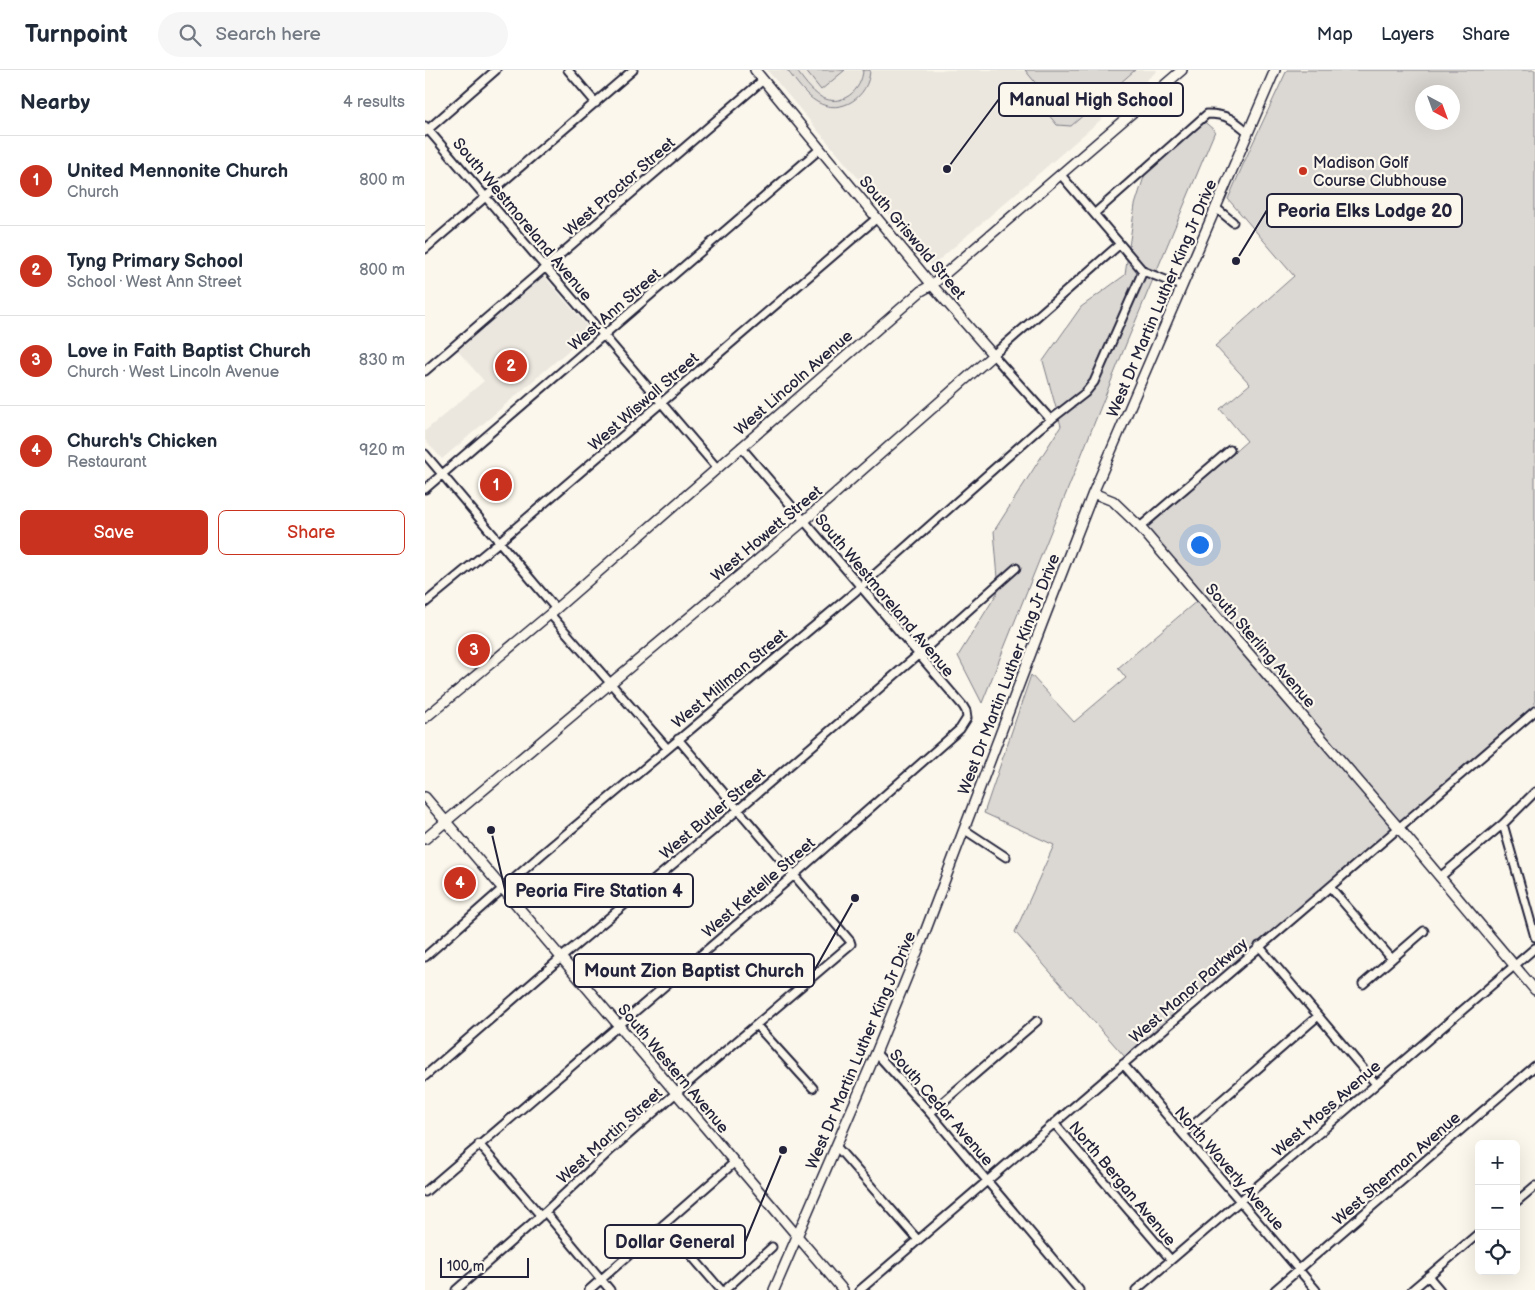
<!DOCTYPE html>
<html lang="en">
<head>
<meta charset="utf-8">
<style>
  :root { --surface:#fff; --page:#f6f6f7; --text:#1f2937; --muted:#747a83; --line:#e0e1e3; --accent:#c8321e }
  body { margin:0; font-family:"Balsamiq Sans",sans-serif; background:var(--page); color:var(--text) }
  .controls { position:absolute; right:15px; bottom:15px; display:grid; overflow:hidden; border-radius:8px; box-shadow:0 5px 20px #0002 }
  .controls button { width:45px; height:45px; display:grid; place-items:center; padding:0; border:0; border-bottom:1px solid var(--line); background:var(--surface); color:var(--text); font:25px sans-serif }
  .compass { position:absolute; left:990px; top:15px; width:45px; height:45px; border-radius:50%; background:var(--surface); box-shadow:0 5px 20px #0002; rotate:139deg }
  .scale { position:absolute; left:15px; bottom:12px; width:89px; box-sizing:border-box; padding-left:5px; border:2px solid #22223b; border-top:0; font-size:14px; line-height:18px; white-space:nowrap; color:#22223b; -webkit-text-stroke:4px #fbf7ec; paint-order:stroke }
  .you { position:absolute; left:774px; top:474px; width:18px; height:18px; margin:-12px; border:4px solid #fff; border-radius:50%; background:#1a73e8; box-shadow:0 0 0 8px #1a73e833 }
  .badge { display:grid; place-items:center; width:32px; height:32px; border-radius:50%; background:var(--accent); color:#fff; font-size:16px; font-weight:700 }
  .pin { position:absolute; translate:-50% -50%; border:2px solid #fff; box-shadow:0 1px 5px #0006 }
  .list { margin:0; padding:0; list-style:none }
  h2 { display:flex; justify-content:space-between; align-items:center; height:65px; margin:0; padding:0 20px; font-size:21px }
  h2 small { font-size:16px; font-weight:400; color:var(--muted) }
  .list li { display:grid; grid-template-columns:32px 1fr auto; gap:15px; align-items:center; box-sizing:border-box; height:90px; padding:0 20px; border-top:1px solid var(--line) }
  .list b { display:block; font-size:19px; white-space:nowrap }
  .list p { margin:0; font-size:16px; white-space:nowrap; color:var(--muted) }
  .list em { font-size:16px; font-style:normal; color:var(--muted) }
  .actions { display:flex; gap:10px; padding:15px 20px }
  .actions a { flex:1; padding:11px 0; border:1px solid var(--accent); border-radius:8px; text-align:center; font-size:18px; color:var(--accent) }
  .actions .main { background:var(--accent); color:#fff }
  .icon { flex:none; width:28px; height:28px; fill:none; stroke:currentColor; stroke-width:2; stroke-linecap:round; stroke-linejoin:round }
  .map { position:relative; flex:none; width:1110px; height:1220px; overflow:hidden }
  header { display:flex; align-items:center; gap:30px; box-sizing:border-box; height:70px; padding:0 25px; background:var(--surface); border-bottom:1px solid var(--line) }
  header strong { font-size:24px }
  nav { display:flex; gap:28px; margin-inline-start:auto; font-size:18px }
  .search { width:350px; height:45px; background:var(--page); display:flex; align-items:center; gap:12px; box-sizing:border-box; padding:0 18px; border-radius:28px; color:var(--muted); font-size:19px }
  main { display:flex }
  aside { flex:1; background:var(--surface) }
  .map>svg:first-child { display:block }
</style>
</head>
<body>
<header>
<strong>Turnpoint</strong>
<div class="search"><svg class="icon" aria-label="search" viewBox="0 0 24 24"><circle cx="10" cy="10" r="6"/><path d="M15 15l6 6"/></svg>Search here</div>
<nav><a>Map</a><a>Layers</a><a>Share</a></nav>
</header>
<main>
<aside>
<h2>Nearby<small>4 results</small></h2>
<ul class="list">
<li><span class="badge">1</span><div><b>United Mennonite Church</b><p>Church</p></div><em>800 m</em></li>
<li><span class="badge">2</span><div><b>Tyng Primary School</b><p>School · West Ann Street</p></div><em>800 m</em></li>
<li><span class="badge">3</span><div><b>Love in Faith Baptist Church</b><p>Church · West Lincoln Avenue</p></div><em>830 m</em></li>
<li><span class="badge">4</span><div><b>Church's Chicken</b><p>Restaurant</p></div><em>920 m</em></li>
</ul>
<div class="actions"><a class="main">Save</a><a>Share</a></div>
</aside>
<div class="map">
<svg width="1110" height="1220" viewBox="0 0 1110 1220">
  <rect width="100%" height="100%" fill="#fbf7ec"/>
  <filter id="ink" filterUnits="userSpaceOnUse"><feTurbulence type="fractalNoise" baseFrequency=".02" numOctaves="2"/><feDisplacementMap in="SourceGraphic" scale="10" xChannelSelector="R" yChannelSelector="G"/><feConvolveMatrix kernelMatrix="1 2 1 2 8 2 1 2 1" color-interpolation-filters="sRGB"/></filter>
  <g filter="url(#ink)">
    <!-- built -->
    <path fill="#ebe7df" d="M342,0H731L732,1L507,196Z
      M119,206L166,261L17,389L0,370V361L59,311L32,280Z"/>
    <!-- green -->
    <path fill="#dbd8d3" stroke="#7e7d87" fill-rule="evenodd" d="M362,0H371C378,9 386,21 396,27C416,38 437,21 438,0H445C444,27 416,46 392,32C380,25 371,11 362,0Z
      M380,0H420L396,20Z
      M600,0H710L646,56L632,55L618,38L617,21Z
      M862,0H1110V635L700,987L590,862L629,775L559,743L606,605L649,652L701,608L693,598L780,524L722,458L822,371L795,339L825,314L790,276L869,206L803,129L825,79ZM998,22H1028V52H998Z
      M774,47L790,61L701,274L557,633L533,586L574,520L569,461L636,356L618,291L656,237L700,205L710,135L725,88Z"/>
    <g fill="none" stroke-linecap="round" stroke-linejoin="round">
      <!-- street casing -->
      <g stroke="#22223b" stroke-width="11">
        <path id="street" d="M143,0L171,33
          M0,56L292,398
          M0,62L71,0
          M636,105L718,201L756,216
          M791,138L808,152
          M670,143L782,44C802,44 809,50 823,62
          M0,179L208,0
          M0,301L338,10
          M626,350L568,285L695,174
          M0,384L131,539
          M0,419L395,79
          M715,457L805,380
          M0,533L74,472L452,148
          M125,544L242,678
          M1078,754L1110,867
          M540,760L581,787
          M1015,807L1078,754L1110,722
          M905,817L967,889
          M834,876L951,1014
          M0,887L117,784L431,521L615,358L660,323L669,312L718,201
          M938,914L999,861
          M332,956L388,1018
          M451,983L505,1043L654,1220
          M698,994L891,1220
          M0,1006L137,887L314,739L493,585L591,498
          M505,1043L612,951
          M629,1053L746,1190
          M758,1064L893,946
          M54,1074L116,1146
          M411,1076L493,1170
          M0,1122L369,805L535,659L542,648L541,641L538,636L316,377
          M1091,1132L1110,1116
          M120,1142L185,1220
          M239,1154L296,1220
          M1003,1206L1015,1220
          M31,1220L120,1142L187,1079L251,1023L426,874L425,871L253,669
          M164,1220L310,1092
          M300,1220L347,1177
          M435,1220L1110,641
          M711,1220L1110,878
          M850,1220L1110,996
          M987,1220L1054,1163"/>
      </g>
      <!-- secondary casing -->
      <g stroke="#22223b" stroke-width="12">
        <path id="secondary" d="M668,423L688,431L715,457L973,757L1110,920
          M0,648L125,544L496,221L507,215L757,0
          M0,727L418,1220
          M0,769L379,451L568,285L507,215L330,0
          M349,1220L451,983L497,870L617,554L668,423L850,0"/>
      </g>
      <!-- street -->
      <use href="#street" stroke="#fbf7ec" stroke-width="7"/>
      <!-- secondary -->
      <use href="#secondary" stroke="#fbf7ec" stroke-width="9"/>
    </g>
  </g>
  <!-- markers -->
  <circle fill="#c8321e" stroke="#fbf7ec" stroke-width="2" cx="878" cy="101" r="5"/>
  <g text-anchor="middle" stroke-width="4.5" stroke-linejoin="round" paint-order="stroke">
    <!-- poi labels -->
    <g font-size="16" fill="#22223b" stroke="#fbf7ec" text-anchor="start">
      <text x="888" y="98">Madison Golf<tspan x="888" dy="18">Course Clubhouse</tspan></text>
    </g>
    <!-- street labels -->
    <g font-size="16" fill="#22223b" stroke="#fbf7ec">
      <text transform="translate(194 116) rotate(-41)" y="6">West Proctor Street</text>
      <text transform="translate(98 149) rotate(50)" y="6">South Westmoreland Avenue</text>
      <text transform="translate(488 167) rotate(50)" y="6">South Griswold Street</text>
      <text transform="translate(736 228) rotate(-67)" y="6">West Dr Martin Luther King Jr Drive</text>
      <text transform="translate(189 239) rotate(-41)" y="6">West Ann Street</text>
      <text transform="translate(368 312) rotate(-41)" y="6">West Lincoln Avenue</text>
      <text transform="translate(218 331) rotate(-41)" y="6">West Wiswall Street</text>
      <text transform="translate(341 463) rotate(-40)" y="6">West Howett Street</text>
      <text transform="translate(460 525) rotate(50)" y="6">South Westmoreland Avenue</text>
      <text transform="translate(836 575) rotate(49)" y="6">South Sterling Avenue</text>
      <text transform="translate(583 604) rotate(-69)" y="6">West Dr Martin Luther King Jr Drive</text>
      <text transform="translate(304 608) rotate(-40)" y="6">West Millman Street</text>
      <text transform="translate(287 743) rotate(-40)" y="6">West Butler Street</text>
      <text transform="translate(333 817) rotate(-41)" y="6">West Kettelle Street</text>
      <text transform="translate(763 920) rotate(-41)" y="6">West Manor Parkway</text>
      <text transform="translate(435 980) rotate(-67)" y="6">West Dr Martin Luther King Jr Drive</text>
      <text transform="translate(249 998) rotate(50)" y="6">South Western Avenue</text>
      <text transform="translate(517 1037) rotate(49)" y="6">South Cedar Avenue</text>
      <text transform="translate(901 1038) rotate(-41)" y="6">West Moss Avenue</text>
      <text transform="translate(184 1065) rotate(-42)" y="6">West Martin Street</text>
      <text transform="translate(805 1098) rotate(49)" y="6">North Waverly Avenue</text>
      <text transform="translate(971 1098) rotate(-41)" y="6">West Sherman Avenue</text>
      <text transform="translate(698 1113) rotate(50)" y="6">North Bergan Avenue</text>
    </g>
  </g>
  <!-- callouts -->
  <path fill="none" stroke="#22223b" stroke-width="2" d="M522 99L574 29M811 191L842 140M66 760L80 820M430 828L389 901M358 1080L320 1172"/>
  <g fill="#22223b" stroke="#fbf7ec" stroke-width="2">
    <circle cx="522" cy="99" r="5"/>
    <circle cx="811" cy="191" r="5"/>
    <circle cx="66" cy="760" r="5"/>
    <circle cx="430" cy="828" r="5"/>
    <circle cx="358" cy="1080" r="5"/>
  </g>
  <g fill="#fbf7ec" stroke="#22223b" stroke-width="2">
    <rect x="574" y="13" width="184" height="33" rx="5"/>
    <rect x="842" y="124" width="195" height="33" rx="5"/>
    <rect x="80" y="804" width="188" height="33" rx="5"/>
    <rect x="149" y="884" width="240" height="33" rx="5"/>
    <rect x="180" y="1155" width="140" height="33" rx="5"/>
  </g>
  <g font-size="18" text-anchor="middle" font-weight="bold" fill="#22223b">
    <text x="666" y="36">Manual High School</text>
    <text x="940" y="147">Peoria Elks Lodge 20</text>
    <text x="174" y="827">Peoria Fire Station 4</text>
    <text x="269" y="907">Mount Zion Baptist Church</text>
    <text x="250" y="1178">Dollar General</text>
  </g>
</svg>
<div class="controls">
<button>+</button>
<button>−</button>
<button><svg class="icon" aria-label="locate" viewBox="0 0 24 24"><circle cx="12" cy="12" r="6"/><path d="M12 2v4M12 18v4M2 12h4M18 12h4"/></svg></button>
</div>
<svg class="compass" viewBox="-18 -18 36 36"><path d="M0-13l5 13h-10z" fill="#e53935"/><path d="M0 13l5-13h-10z" fill="#747a83"/></svg>
<div class="scale">100 m</div>
<div class="you"></div>
<div class="pin badge" style="left:71px;top:415px">1</div>
<div class="pin badge" style="left:86px;top:296px">2</div>
<div class="pin badge" style="left:49px;top:580px">3</div>
<div class="pin badge" style="left:35px;top:813px">4</div>
</div>
</main>
</body>
</html>
